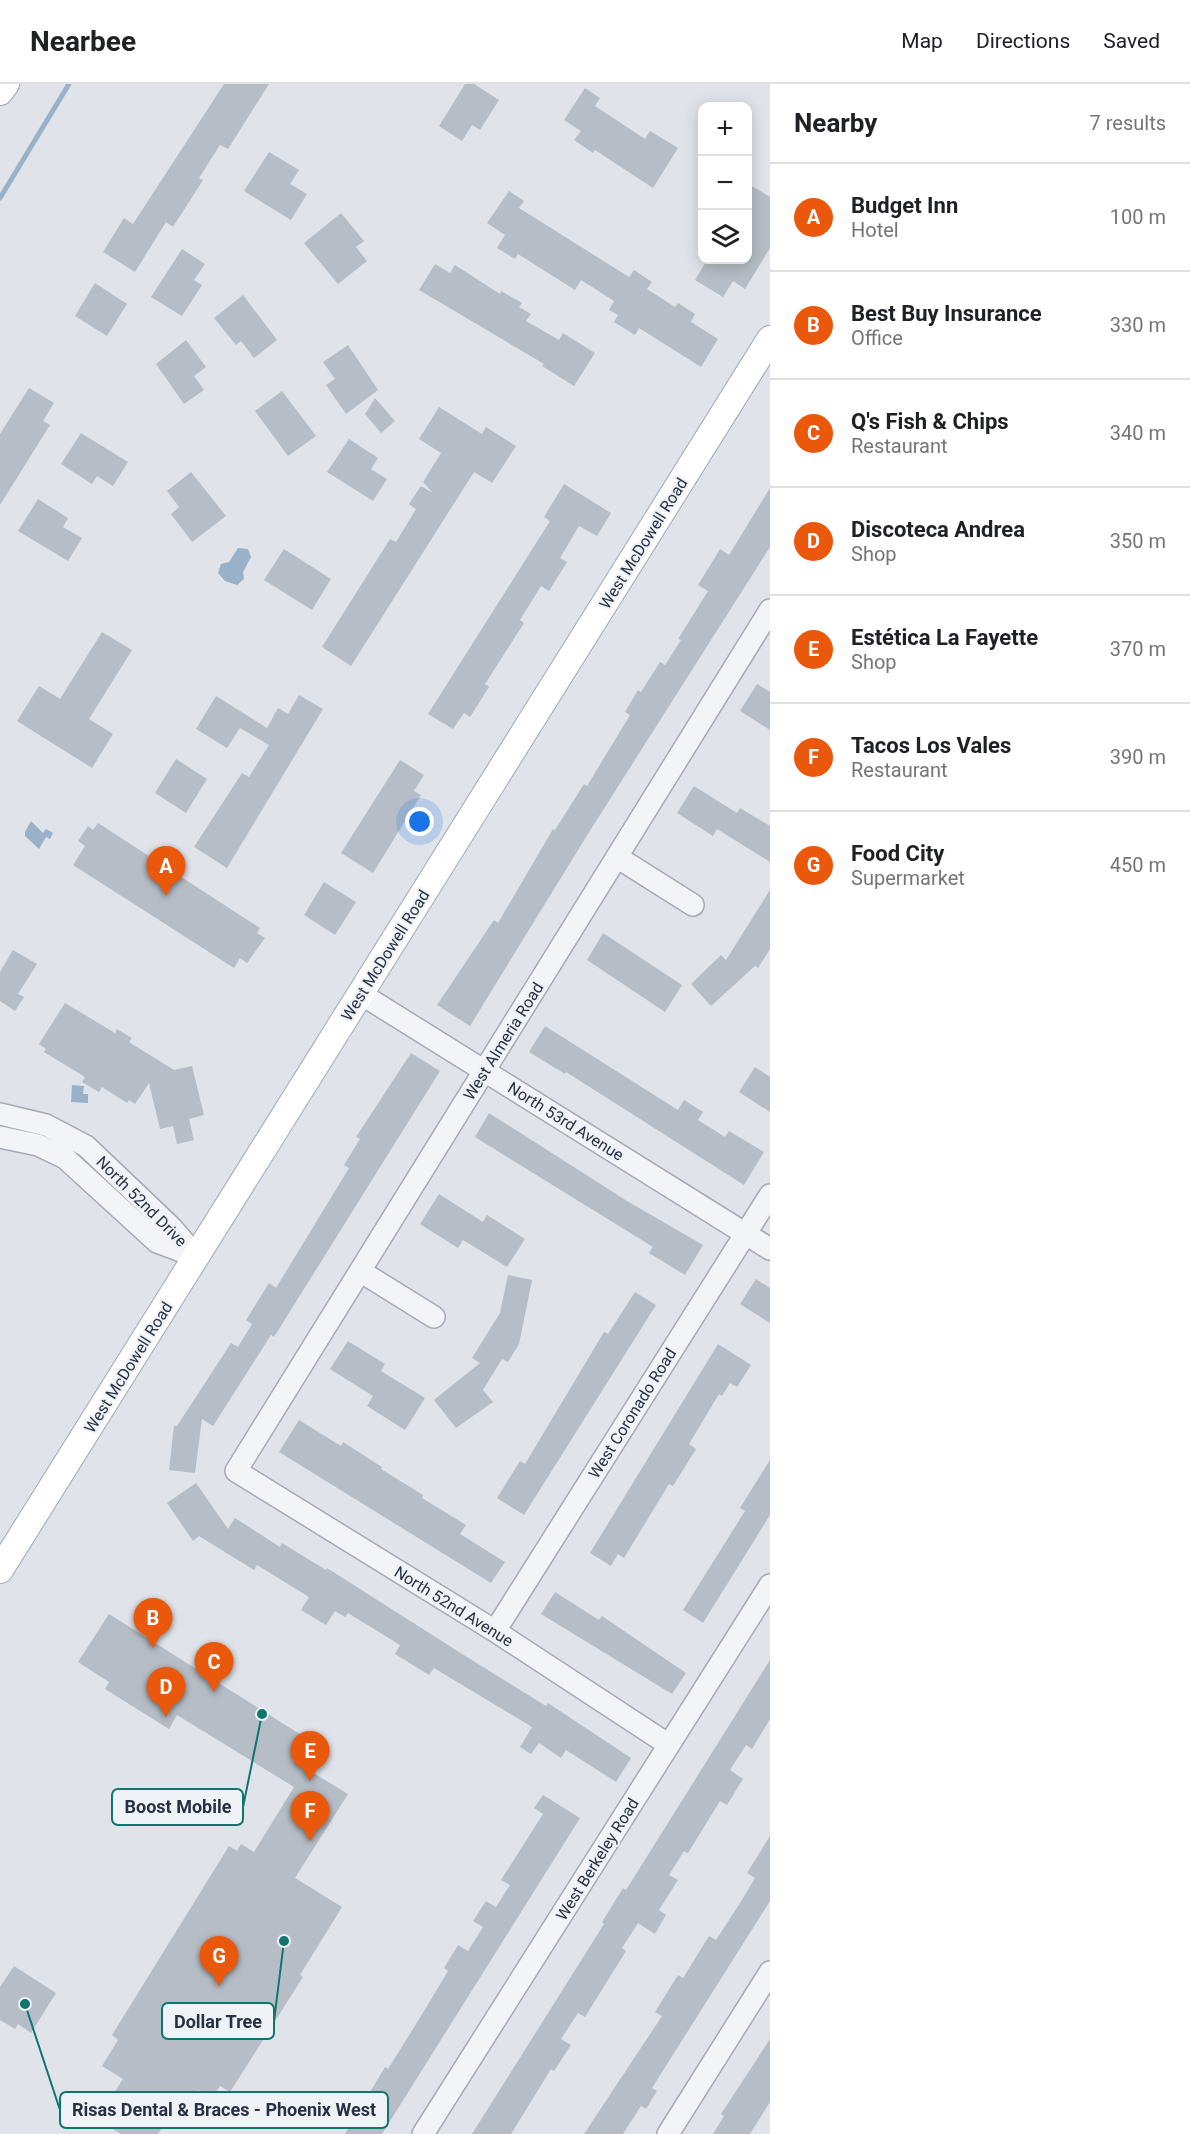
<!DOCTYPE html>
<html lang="en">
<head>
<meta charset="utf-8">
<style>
  :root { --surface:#fff; --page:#f2f2f2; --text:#202124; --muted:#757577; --line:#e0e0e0; --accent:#ea580c }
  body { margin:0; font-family:Roboto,sans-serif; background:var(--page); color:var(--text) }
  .controls { position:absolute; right:18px; top:18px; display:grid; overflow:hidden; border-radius:12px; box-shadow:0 3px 15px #0003 }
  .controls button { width:54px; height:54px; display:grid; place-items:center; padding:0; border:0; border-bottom:2px solid var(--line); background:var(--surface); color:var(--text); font:30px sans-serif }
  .you { position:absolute; left:420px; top:738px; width:21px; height:21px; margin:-15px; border:4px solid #fff; border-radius:50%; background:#1a73e8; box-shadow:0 0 0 9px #1a73e833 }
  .badge { display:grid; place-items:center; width:39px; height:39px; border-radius:50%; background:var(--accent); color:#fff; font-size:20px; font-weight:700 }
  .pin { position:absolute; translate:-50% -50px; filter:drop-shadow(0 2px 3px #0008) }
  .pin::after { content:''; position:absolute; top:32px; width:21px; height:18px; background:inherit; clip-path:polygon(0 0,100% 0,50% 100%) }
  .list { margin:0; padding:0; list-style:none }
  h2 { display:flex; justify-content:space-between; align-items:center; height:78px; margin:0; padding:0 24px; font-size:26px }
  h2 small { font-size:20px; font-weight:400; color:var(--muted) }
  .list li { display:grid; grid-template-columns:39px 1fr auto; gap:18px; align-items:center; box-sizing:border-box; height:108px; padding:0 24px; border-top:2px solid var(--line) }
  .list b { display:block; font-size:22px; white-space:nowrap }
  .list p { margin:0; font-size:20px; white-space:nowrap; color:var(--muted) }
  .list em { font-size:20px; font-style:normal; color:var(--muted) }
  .icon { flex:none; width:33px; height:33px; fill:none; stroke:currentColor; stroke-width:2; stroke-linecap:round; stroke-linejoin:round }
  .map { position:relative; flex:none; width:770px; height:2050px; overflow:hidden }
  header { display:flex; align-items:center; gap:36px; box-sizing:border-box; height:84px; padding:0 30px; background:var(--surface); border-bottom:2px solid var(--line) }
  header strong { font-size:28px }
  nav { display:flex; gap:33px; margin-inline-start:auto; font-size:21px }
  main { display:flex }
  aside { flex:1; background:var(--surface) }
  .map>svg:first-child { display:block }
</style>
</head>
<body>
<header>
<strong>Nearbee</strong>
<nav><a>Map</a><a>Directions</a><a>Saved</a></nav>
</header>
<main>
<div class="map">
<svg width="770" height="2050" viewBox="0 0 770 2050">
  <rect width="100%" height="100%" fill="#e0e3e9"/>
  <!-- water -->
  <path fill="#9ab1ca" d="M238,464L248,465L251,473L243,488L244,495L237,501L225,497L218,489L221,480L229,478Z
    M31,737L43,749L46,745L53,749L50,755L46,753L39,765L25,752V748Z
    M72,1001L84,1002L83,1010H88V1019L71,1018Z"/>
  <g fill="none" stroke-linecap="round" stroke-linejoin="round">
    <!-- stream -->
    <path stroke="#9ab1ca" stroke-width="5" d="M0,114L69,0"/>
  </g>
  <!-- building -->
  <path fill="#b7bdc6" d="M224,0H269L228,65L220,61L199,94L203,96L173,143L166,138L135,188L103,168L124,134L133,140Z
    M465,0H474L499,16L480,46L472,41L462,57L439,42Z
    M585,4L600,14L595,22L645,55L650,47L678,64L653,104L595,66L593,69L574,56L581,47L564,36Z
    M269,68L299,86L290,100L307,110L291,136L244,107Z
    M747,99L770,113V164L745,205L733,197L723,213L695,196L707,176H747Z
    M509,107L524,117L519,124L629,193L634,186L652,198L647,205L675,223L678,219L695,230L691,238L718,255L701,283L639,244L635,251L614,238L618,231L609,226L614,217L581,196L575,206L518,170L515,175L497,164L505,151L487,139Z
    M341,129L364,157L356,163L367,177L338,200L304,159Z
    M182,165L205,180L194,196L202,201L182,232L151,213Z
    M435,180L450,189L455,181L500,210L501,207L522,219L519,223L531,230L526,237L559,256L563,249L595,269L574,302L542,282L544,280L419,206Z
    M95,199L127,220L107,252L75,232Z
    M243,211L277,256L254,274L241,257L236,261L214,234Z
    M186,256L206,283L194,292L204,306L184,320L156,280Z
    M348,261L378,306L346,330L326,301L335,295L323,278Z
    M29,304L54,319L43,337L50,341L0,421V350Z
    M282,307L316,352L288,372L255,327Z
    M375,314L395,337L381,349L365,330Z
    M439,323L482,350L486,343L516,362L492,399L474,388L351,582L322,563L390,455L396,458L416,425L409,420L421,402L433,409L423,398L441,369L419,355Z
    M81,349L128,378L113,402L97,392L92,400L61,380Z
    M349,355L378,374L371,385L387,395L373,417L327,388Z
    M191,388L226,432L192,458L171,430L179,423L167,407Z
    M564,400L611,429L597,452L579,442L560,474L567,478L549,507L541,502L520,536L524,539L485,600L489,603L470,633L464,629L453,645L428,630L550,437L544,433Z
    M770,404V463L586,753L470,942L437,921L494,836L498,839L553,745L555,746L584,700L587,702L630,631L625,628L638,606L641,608L660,578L665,581L681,556L678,555L708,507L698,501L720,465L729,471Z
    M38,415L68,434L63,443L82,454L68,477L18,447Z
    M284,465L331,495L312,526L264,496Z
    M102,548L132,566L89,635L113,650L92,684L17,637L39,602L60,615Z
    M757,600L770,608V646L740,627Z
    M299,611L323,625L227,784L194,763L242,689L249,693L269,661L240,644L227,664L196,645L216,612L267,644L278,624L288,630Z
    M176,675L207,695L186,729L155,709Z
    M400,676L424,691L414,707L421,711L373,789L341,769Z
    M694,702L737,729L740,724L770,742V778L717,745L713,752L677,729Z
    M98,739L260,844L257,849L265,854L247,879L240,874L234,884L73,781L85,762L78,757L88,742L93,746Z
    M324,798L356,818L335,851L304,831Z
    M770,806V865L758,884L755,882L711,922L691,900L721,871L726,876Z
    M603,849L682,901L665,928L587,876Z
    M13,866L37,880L18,910L24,913L15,927L0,917V888Z
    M65,919L115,949L117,945L132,954L129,958L174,986L192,982L204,1031L189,1035L194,1056L177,1060L173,1042L160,1045L149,999L135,1020L129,1016L127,1019L102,1003L99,1008L82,998L85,993L44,968L46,965L39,960Z
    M545,942L678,1026L684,1016L703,1028L698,1036L725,1053L729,1047L764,1068L744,1101L566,988L565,990L529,968Z
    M411,969L440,987L274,1253L271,1251L213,1342L202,1335L195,1389L169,1386L174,1342H177L231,1259L238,1263L252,1240L246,1236L269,1199L276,1204L349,1084L344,1081L360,1055L356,1053Z
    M755,983L770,993V1028L739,1008Z
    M489,1029L627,1117L703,1161L685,1191L649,1169L653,1163L475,1053Z
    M439,1110L483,1138L487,1131L525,1155L507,1183L463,1156L458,1164L420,1140Z
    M508,1191L532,1196L519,1260L508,1278L502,1275L483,1306L493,1318L456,1344L434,1316L480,1279L472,1274L500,1229Z
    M756,1195L770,1204V1239L740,1220Z
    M635,1208L656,1221L524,1431L497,1414L520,1377L525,1380L604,1248L608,1250Z
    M348,1257L385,1280L381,1287L425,1314L405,1346L367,1322L373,1312L330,1285Z
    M718,1260L751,1281L737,1303L730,1299L722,1312L719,1310L689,1360L696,1365L673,1402L669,1400L624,1474L618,1470L611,1482L590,1469Z
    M299,1336L341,1362L343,1358L382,1383L381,1385L423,1411L422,1414L466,1441L460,1450L505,1478L491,1499L279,1368Z
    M770,1376V1431L703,1539L683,1526L745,1427L740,1424Z
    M196,1399L228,1445L235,1434L280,1463L282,1459L326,1486L327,1484L459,1568L546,1622L548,1619L631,1674L616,1698L566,1666L561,1674L539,1659L531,1670L520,1663L532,1643L434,1584L429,1591L395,1570L400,1561L348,1529L345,1533L335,1527L326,1541L301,1526L309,1513L257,1481L254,1486L199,1452L193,1457L167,1419Z
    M555,1508L599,1536L602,1532L686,1589L672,1610L541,1530Z
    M109,1530L306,1654L292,1676L348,1710L295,1794L342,1823L300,1891L303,1893L230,2008L220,2002L212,2014L198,2006L180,2034L172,2029L158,2050H121L97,2035L123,1995L102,1982L118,1956L112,1951L229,1762L237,1767L241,1760L254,1768L294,1703L177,1631L169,1645L105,1605L109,1598L78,1578Z
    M770,1576V1635L752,1665L746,1661L730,1686L743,1695L727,1721L720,1717L688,1769L684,1767L669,1791L678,1796L659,1826L666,1831L655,1850L638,1839L622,1864L626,1867L585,1933L578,1929L561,1955L571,1961L554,1987L551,1985L511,2050H472L604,1840L602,1838L623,1804L626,1806Z
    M543,1711L580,1734L382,2050H345L385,1983L388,1985L421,1932L448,1887L444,1884L458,1861L468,1867L483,1843L473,1837L486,1817L496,1823L510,1801L501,1796L543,1730L534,1724Z
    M770,1752V1817L652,2004L657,2007L646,2025L641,2022L623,2050H584L662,1932L655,1928L678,1891L683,1894L709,1852L716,1856L740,1819L755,1794L747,1789Z
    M14,1882L56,1909L31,1949L18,1940L15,1945L0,1936V1903Z
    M770,1955V2018L750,2050H713L724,2032L721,2030Z"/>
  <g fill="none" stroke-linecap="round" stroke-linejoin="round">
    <!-- minor casing -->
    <g stroke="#a5aab3" stroke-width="24">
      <path id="minor" d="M617,773L693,821
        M361,910L770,1165
        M0,1030L46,1041L86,1062L172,1144L197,1173
        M0,1053L38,1061L65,1074L157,1158L197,1173
        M360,1187L434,1233
        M495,1547L770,1111
        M669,1661L495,1547L236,1387L770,526
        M423,2050L770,1501
        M668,2050L770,1888"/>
    </g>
    <!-- major casing -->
    <g stroke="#9fa8b5" stroke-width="28">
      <path id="major" d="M0,8L6,0
        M0,1486L770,255"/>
    </g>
    <!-- minor -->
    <use href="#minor" stroke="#f2f4f7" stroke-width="21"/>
    <!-- major -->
    <use href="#major" stroke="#fff" stroke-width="26"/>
  </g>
  <g text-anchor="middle" stroke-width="4.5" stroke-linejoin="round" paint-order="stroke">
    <!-- street labels -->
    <g font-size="16" fill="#283141" stroke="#eff2f7">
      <text transform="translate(643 459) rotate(-58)" y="6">West McDowell Road</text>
      <text transform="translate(385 871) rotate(-58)" y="6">West McDowell Road</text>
      <text transform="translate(503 957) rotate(-58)" y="6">West Almeria Road</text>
      <text transform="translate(566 1037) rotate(32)" y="6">North 53rd Avenue</text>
      <text transform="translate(142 1117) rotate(45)" y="6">North 52nd Drive</text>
      <text transform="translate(128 1283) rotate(-58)" y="6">West McDowell Road</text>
      <text transform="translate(632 1329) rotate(-58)" y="6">West Coronado Road</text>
      <text transform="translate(454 1522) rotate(32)" y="6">North 52nd Avenue</text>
      <text transform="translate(597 1775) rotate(-58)" y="6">West Berkeley Road</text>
    </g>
  </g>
  <!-- callouts -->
  <path fill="none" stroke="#0f766e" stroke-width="2" d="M262 1630L243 1723M284 1857L274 1937M25 1920L60 2026"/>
  <g fill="#0f766e" stroke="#eff2f7" stroke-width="2">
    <circle cx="262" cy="1630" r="6"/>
    <circle cx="284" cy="1857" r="6"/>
    <circle cx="25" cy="1920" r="6"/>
  </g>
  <g fill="#eff2f7" stroke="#0f766e" stroke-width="2">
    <rect x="112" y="1705" width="131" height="36" rx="6"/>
    <rect x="162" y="1919" width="112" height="36" rx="6"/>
    <rect x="60" y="2008" width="328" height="36" rx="6"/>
  </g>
  <g font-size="18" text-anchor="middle" font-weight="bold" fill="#283141">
    <text x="178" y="1729">Boost Mobile</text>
    <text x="218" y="1944">Dollar Tree</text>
    <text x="224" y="2032">Risas Dental &amp; Braces - Phoenix West</text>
  </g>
</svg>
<div class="controls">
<button>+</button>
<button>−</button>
<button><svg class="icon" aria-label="layers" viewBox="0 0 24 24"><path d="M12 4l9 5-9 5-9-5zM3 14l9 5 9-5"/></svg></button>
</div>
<div class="you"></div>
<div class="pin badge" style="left:166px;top:812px">A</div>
<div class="pin badge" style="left:153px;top:1564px">B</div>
<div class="pin badge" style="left:214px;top:1608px">C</div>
<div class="pin badge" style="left:166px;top:1633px">D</div>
<div class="pin badge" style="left:310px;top:1697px">E</div>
<div class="pin badge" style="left:310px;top:1757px">F</div>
<div class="pin badge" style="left:219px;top:1902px">G</div>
</div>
<aside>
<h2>Nearby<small>7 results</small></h2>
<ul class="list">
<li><span class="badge">A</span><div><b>Budget Inn</b><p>Hotel</p></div><em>100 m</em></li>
<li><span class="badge">B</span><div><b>Best Buy Insurance</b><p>Office</p></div><em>330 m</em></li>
<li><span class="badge">C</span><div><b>Q's Fish &amp; Chips</b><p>Restaurant</p></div><em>340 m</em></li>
<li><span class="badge">D</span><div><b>Discoteca Andrea</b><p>Shop</p></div><em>350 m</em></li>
<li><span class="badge">E</span><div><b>Estética La Fayette</b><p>Shop</p></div><em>370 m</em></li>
<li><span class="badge">F</span><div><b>Tacos Los Vales</b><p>Restaurant</p></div><em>390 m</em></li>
<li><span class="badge">G</span><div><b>Food City</b><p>Supermarket</p></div><em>450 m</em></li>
</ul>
</aside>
</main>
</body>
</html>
